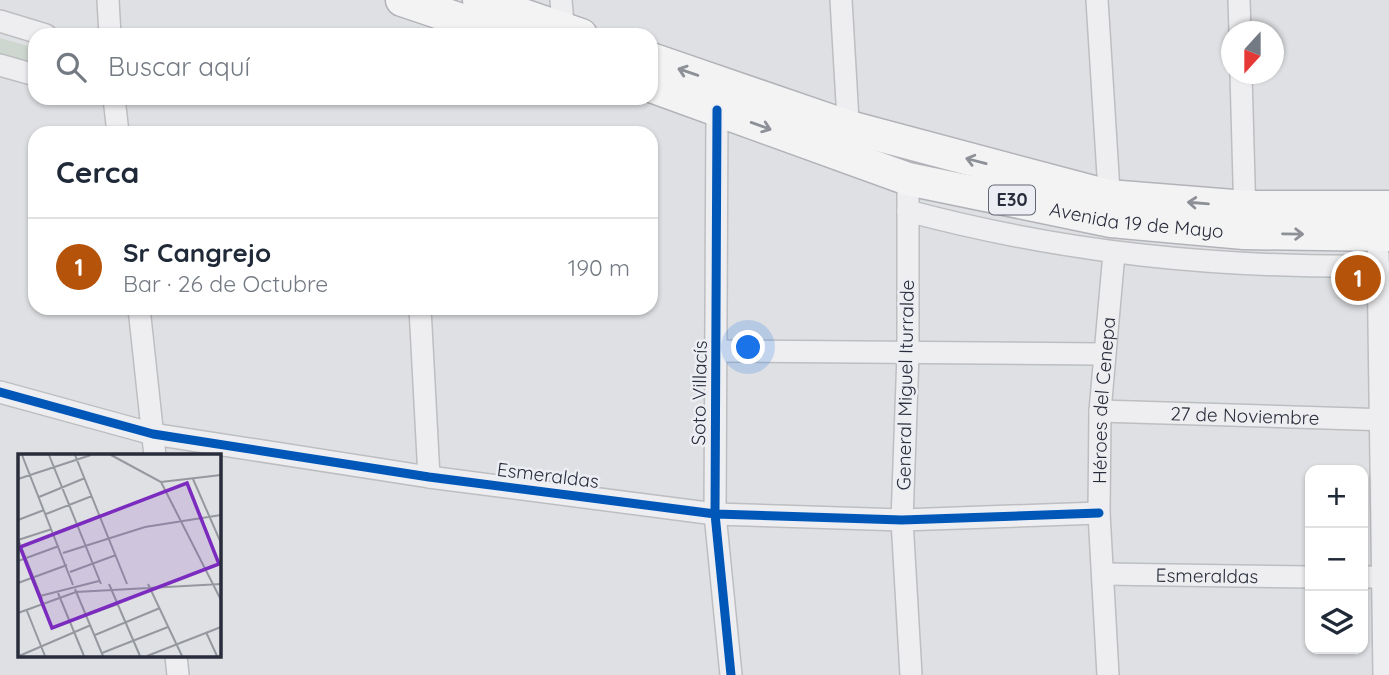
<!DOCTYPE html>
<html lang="es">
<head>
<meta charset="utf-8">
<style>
  :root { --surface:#fff; --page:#f2f2f3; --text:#1f2937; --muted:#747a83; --line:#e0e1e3; --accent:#b45309 }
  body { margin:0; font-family:Quicksand,sans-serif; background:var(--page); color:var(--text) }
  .controls { position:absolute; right:21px; bottom:21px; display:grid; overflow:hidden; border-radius:14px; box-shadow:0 2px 5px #0004 }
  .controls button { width:63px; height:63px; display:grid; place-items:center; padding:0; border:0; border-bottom:2px solid var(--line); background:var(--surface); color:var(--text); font:35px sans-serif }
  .compass { position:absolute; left:1221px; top:21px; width:63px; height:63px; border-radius:50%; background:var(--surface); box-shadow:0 2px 5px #0004; rotate:201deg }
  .you { position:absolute; left:749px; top:348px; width:24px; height:24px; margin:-18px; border:5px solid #fff; border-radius:50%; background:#1a73e8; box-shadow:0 0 0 10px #1a73e833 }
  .badge { display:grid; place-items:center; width:46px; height:46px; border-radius:50%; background:var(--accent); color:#fff; font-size:23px; font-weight:700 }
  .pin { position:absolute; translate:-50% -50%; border:4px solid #fff; box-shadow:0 2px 7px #0006 }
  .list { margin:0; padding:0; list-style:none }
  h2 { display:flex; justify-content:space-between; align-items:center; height:91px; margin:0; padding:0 28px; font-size:30px }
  h2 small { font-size:23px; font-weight:400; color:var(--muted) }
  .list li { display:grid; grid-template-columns:46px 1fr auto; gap:21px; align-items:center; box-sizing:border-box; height:98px; padding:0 28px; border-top:2px solid var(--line) }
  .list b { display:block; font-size:26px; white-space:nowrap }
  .list p { margin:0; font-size:23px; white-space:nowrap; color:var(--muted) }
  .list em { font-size:23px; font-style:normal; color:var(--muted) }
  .icon { flex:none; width:38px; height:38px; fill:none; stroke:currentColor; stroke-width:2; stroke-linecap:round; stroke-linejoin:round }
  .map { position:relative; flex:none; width:1389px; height:675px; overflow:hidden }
  .search { position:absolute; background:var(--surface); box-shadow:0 2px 5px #0004; left:28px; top:28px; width:630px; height:77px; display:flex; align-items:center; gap:18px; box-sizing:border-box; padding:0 24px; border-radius:21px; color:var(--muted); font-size:26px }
  .panel { position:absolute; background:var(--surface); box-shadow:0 2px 5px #0004; left:28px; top:126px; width:630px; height:189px; border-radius:21px }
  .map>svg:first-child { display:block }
</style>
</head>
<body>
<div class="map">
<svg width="1389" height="675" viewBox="0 0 1389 675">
  <rect width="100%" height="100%" fill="#dfe0e3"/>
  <!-- green -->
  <path fill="#ced7cf" d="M0,38L35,48V67L0,57Z"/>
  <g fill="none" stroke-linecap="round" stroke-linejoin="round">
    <!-- minor casing -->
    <g stroke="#bdbec1" stroke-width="24">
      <g id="minor">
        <path d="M108,0L110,35"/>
        <path d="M561,0L564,35"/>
        <path d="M841,0L849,137"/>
        <path d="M1097,0L1110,207"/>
        <path d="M1239,0L1240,32"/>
        <path d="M0,21L46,35"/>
        <path d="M0,65L35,75"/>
        <path d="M1241,74L1245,218"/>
        <path d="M114,98L118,133"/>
        <path d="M717,110L715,514L731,675"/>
        <path d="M908,179V354L902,520L911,675"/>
        <path d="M908,211C1065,253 1217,268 1379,266"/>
        <path d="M1378,254L1384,675"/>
        <path d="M139,308L155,456"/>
        <path d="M420,308L429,477"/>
        <path d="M717,351L1103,354"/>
        <path d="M0,392L153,434L429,477L715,514L902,520L1099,513"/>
        <path id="s1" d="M1100,411L1389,420"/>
        <path id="s2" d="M1104,574L1310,577"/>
        <path d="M1363,577H1389"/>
        <path d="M176,656L178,675"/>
        <path id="s3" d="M1108,675L1099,513L1100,411L1114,253"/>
      </g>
    </g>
    <!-- highway casing -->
    <g stroke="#b2b3b8" stroke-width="35">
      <g id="highway">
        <path d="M402,0L506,35"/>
        <path d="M479,0L581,35"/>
        <path d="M651,59L849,127L1108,196L1246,207H1389"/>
        <path id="s4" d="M651,86L908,179L1111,221L1244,233L1389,235"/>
      </g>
    </g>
    <!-- minor -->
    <use href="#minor" stroke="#eeeef0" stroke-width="21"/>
    <!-- highway -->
    <use href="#highway" stroke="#f3f3f4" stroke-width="32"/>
    <!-- cycleway casing -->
    <g stroke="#eceef3" stroke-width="13">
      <path id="cycleway" d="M717,110L715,514L731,675
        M0,392L153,434L429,477L715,514L902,520L1099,513"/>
    </g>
    <!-- cycleway -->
    <use href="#cycleway" stroke="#0057b8" stroke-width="9"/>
  </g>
  <!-- one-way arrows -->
  <defs><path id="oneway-shaft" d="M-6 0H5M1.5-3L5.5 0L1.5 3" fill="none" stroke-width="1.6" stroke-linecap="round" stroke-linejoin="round" transform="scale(1.75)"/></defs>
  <g stroke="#8e9098">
    <use href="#oneway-shaft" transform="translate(688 72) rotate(-161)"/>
    <use href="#oneway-shaft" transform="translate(761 126) rotate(20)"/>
    <use href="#oneway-shaft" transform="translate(976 161) rotate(-165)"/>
    <use href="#oneway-shaft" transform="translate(1198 203) rotate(-175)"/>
    <use href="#oneway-shaft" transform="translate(1293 234) rotate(1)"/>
  </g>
  <g text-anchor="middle" stroke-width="5" stroke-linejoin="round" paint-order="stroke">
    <!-- shield labels -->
    <rect fill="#eceef3" stroke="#636672" stroke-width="2" x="989" y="185.5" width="46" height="29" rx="5"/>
    <g font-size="18" font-weight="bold" fill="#282c3b">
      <text x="1012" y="206">E30</text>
    </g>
    <!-- street labels -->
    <g font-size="19" fill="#282c3b" stroke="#eceef3">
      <text dy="7" stroke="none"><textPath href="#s4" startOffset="506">Avenida 19 de Mayo</textPath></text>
      <text transform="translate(905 385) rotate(-89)" y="7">General Miguel Iturralde</text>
      <text transform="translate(699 393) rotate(-89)" y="7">Soto Villacís</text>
      <text dy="7" stroke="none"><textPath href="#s3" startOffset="275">Héroes del Cenepa</textPath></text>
      <text dy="7" stroke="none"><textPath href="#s1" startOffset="145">27 de Noviembre</textPath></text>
      <text transform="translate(548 475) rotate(7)" y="7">Esmeraldas</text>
      <text dy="7" stroke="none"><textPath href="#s2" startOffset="103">Esmeraldas</textPath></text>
    </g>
  </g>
  <!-- overview -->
  <g transform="translate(18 454)">
    <rect width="203" height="203" fill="#dfe0e3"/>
    <path fill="none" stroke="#9698a0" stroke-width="2" d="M4,1L55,131M31,1L83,130M57,1L109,130M93,1L143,28L203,146M0,25L73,1M175,25L203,89M143,28L203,21M21,43L67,24M28,60L74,42M0,66L26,56M36,79L81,62M0,85L24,145M0,86L34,75M45,99L127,73L203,61M0,107L41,92M52,118L98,101M0,129L49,111M91,130L122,202M130,130L164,202M57,135L85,202M40,139L66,202M22,142L81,127M9,157L27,202M0,159L58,138L203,130M69,161L100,150M188,178L199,202M77,181L142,154M84,199L150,173M1,202L73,171M129,202L203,173"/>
    <path fill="#7b2cbf" fill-opacity="0.15" stroke="#7b2cbf" stroke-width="3.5" d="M169,29L201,110L34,174L2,93Z"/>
    <rect width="203" height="203" fill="none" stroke="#282c3b" stroke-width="3.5"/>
  </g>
</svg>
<div class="controls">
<button>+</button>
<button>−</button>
<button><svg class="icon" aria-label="layers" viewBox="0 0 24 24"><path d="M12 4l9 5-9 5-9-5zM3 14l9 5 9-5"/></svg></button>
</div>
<svg class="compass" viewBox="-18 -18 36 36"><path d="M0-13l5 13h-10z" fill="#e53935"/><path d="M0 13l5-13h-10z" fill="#747a83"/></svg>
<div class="you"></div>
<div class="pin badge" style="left:1358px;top:278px">1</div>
<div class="search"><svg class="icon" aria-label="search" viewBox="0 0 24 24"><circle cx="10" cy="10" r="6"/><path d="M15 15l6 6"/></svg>Buscar aquí</div>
<section class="panel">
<h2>Cerca<small></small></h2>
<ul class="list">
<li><span class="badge">1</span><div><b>Sr Cangrejo</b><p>Bar · 26 de Octubre</p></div><em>190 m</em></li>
</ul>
</section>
</div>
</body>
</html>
